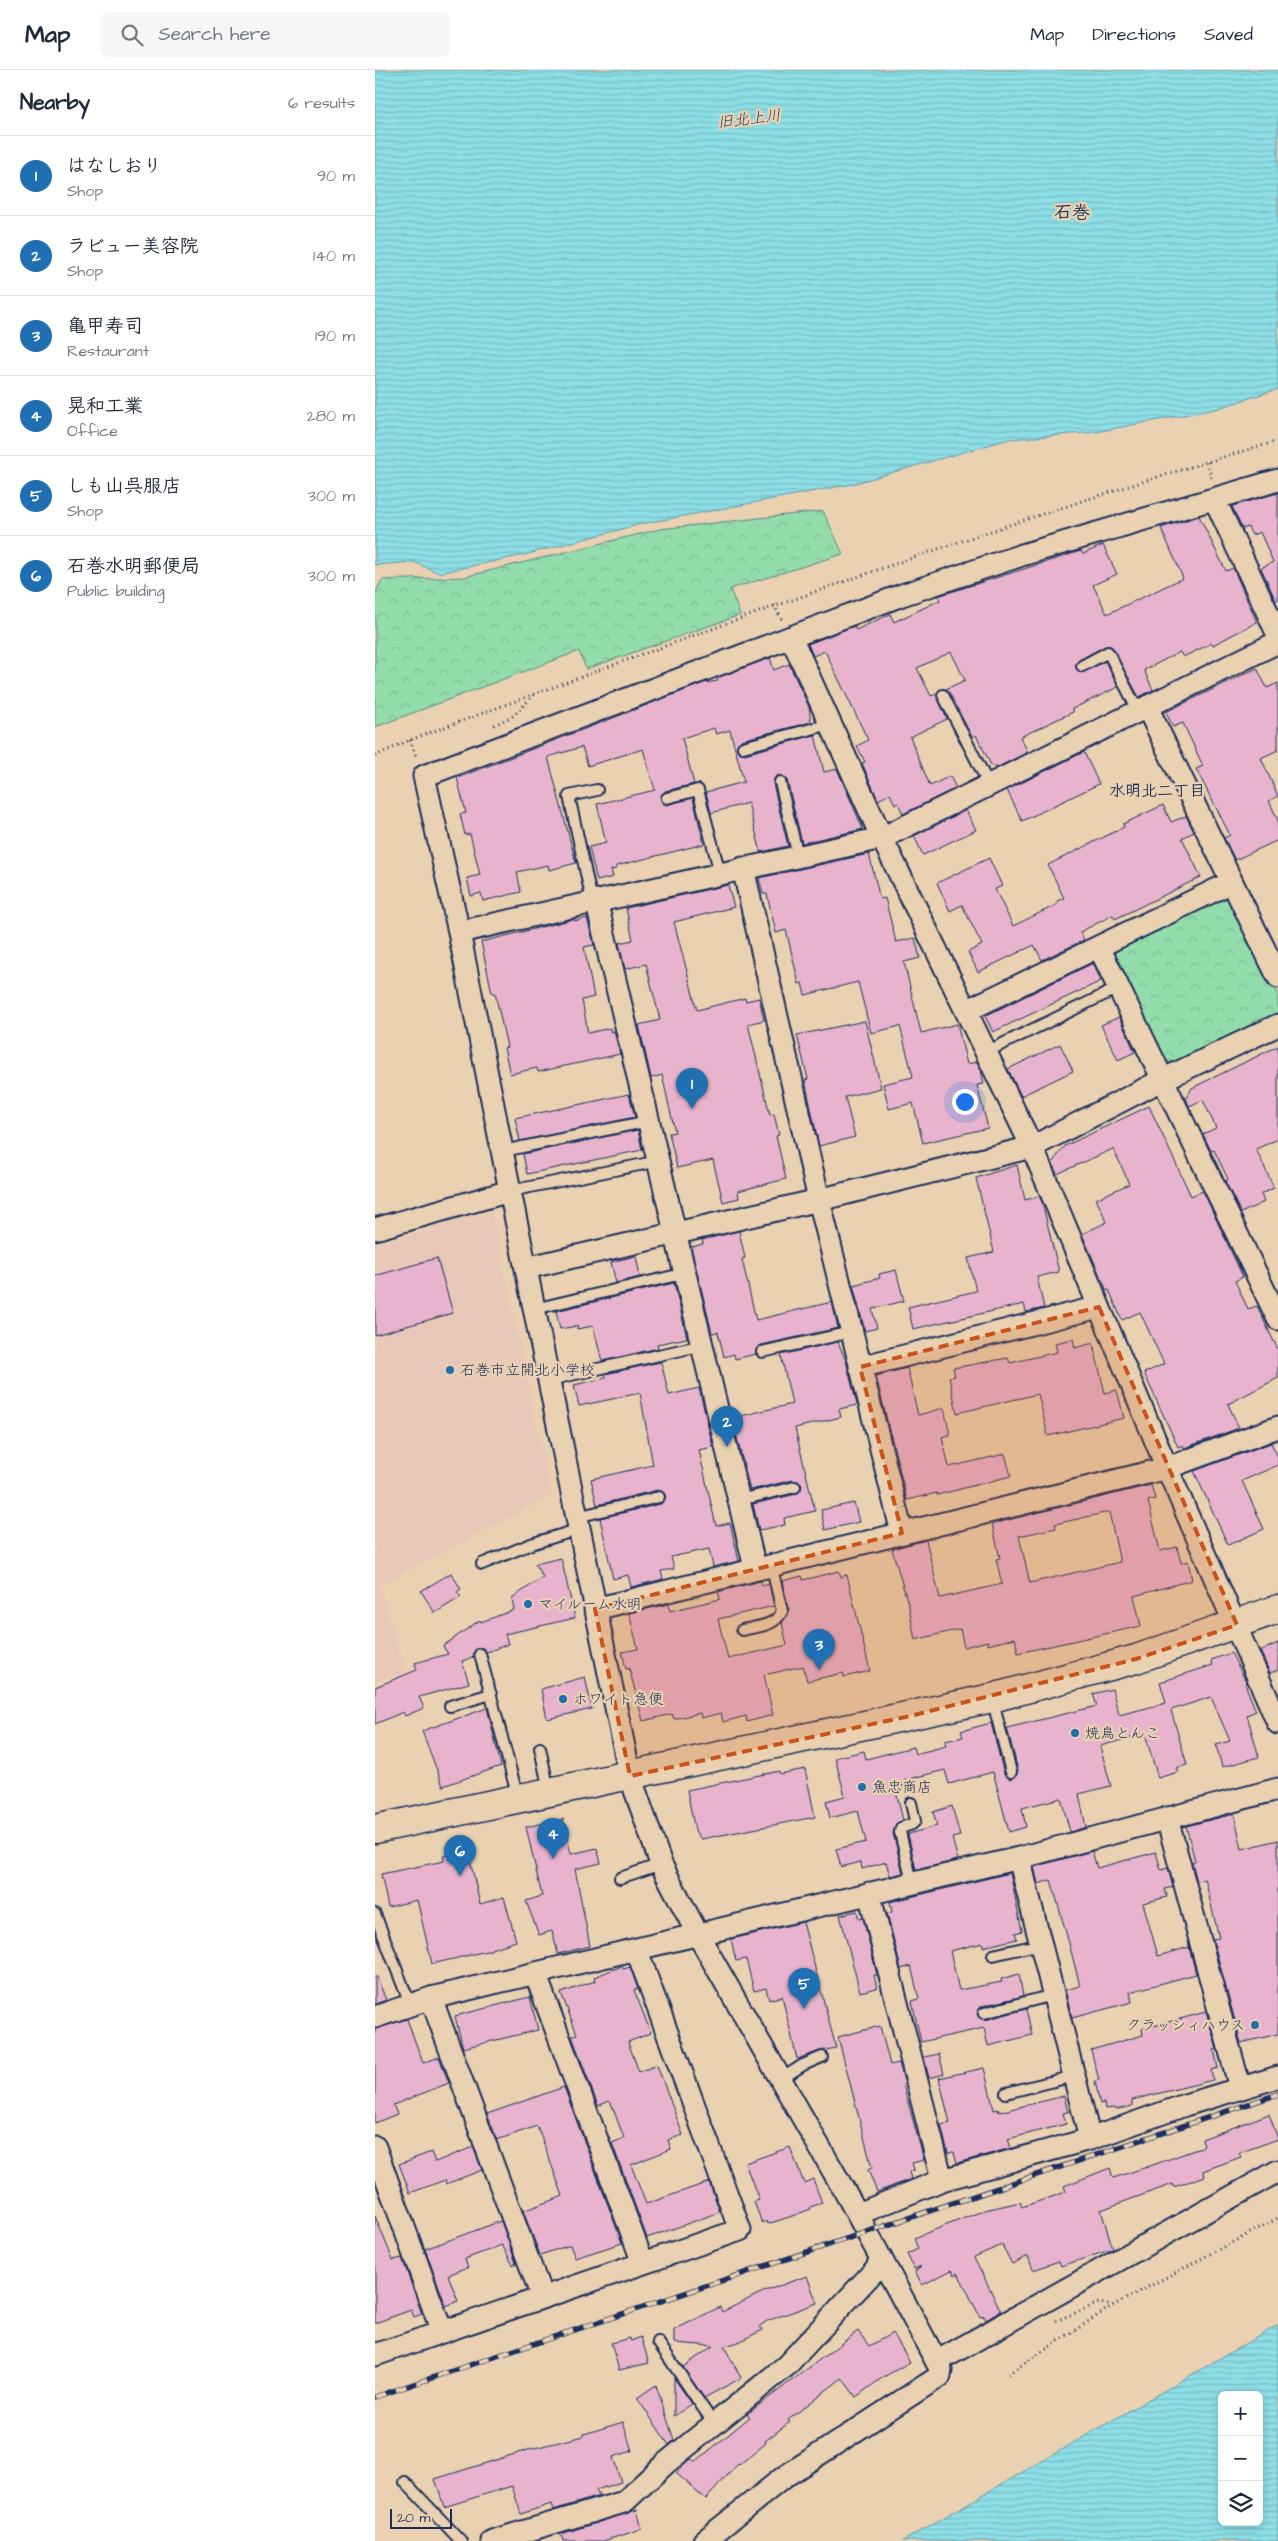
<!DOCTYPE html>
<html lang="en">
<head>
<meta charset="utf-8">
<style>
  :root { --surface:#fff; --page:#f6f6f7; --text:#1f2937; --muted:#747a83; --line:#e0e1e3; --accent:#1f6fb2 }
  body { margin:0; font-family:"Architects Daughter","Klee One",sans-serif; background:var(--page); color:var(--text) }
  .controls { position:absolute; right:15px; bottom:15px; display:grid; overflow:hidden; border-radius:8px; box-shadow:0 2px 8px #0003 }
  .controls button { width:45px; height:45px; display:grid; place-items:center; padding:0; border:0; border-bottom:1px solid var(--line); background:var(--surface); color:var(--text); font:25px sans-serif }
  .scale { position:absolute; left:15px; bottom:12px; width:62px; box-sizing:border-box; padding-left:5px; border:2px solid #1b2f5e; border-top:0; font-size:14px; line-height:18px; white-space:nowrap; color:#1b2f5e; -webkit-text-stroke:4px #e9d1b1; paint-order:stroke }
  .you { position:absolute; left:589px; top:1031px; width:18px; height:18px; margin:-12px; border:4px solid #fff; border-radius:50%; background:#1a73e8; box-shadow:0 0 0 8px #1a73e833 }
  .badge { display:grid; place-items:center; width:32px; height:32px; border-radius:50%; background:var(--accent); color:#fff; font-size:16px; font-weight:700 }
  .pin { position:absolute; translate:-50% -41px; filter:drop-shadow(0 1px 2px #0008) }
  .pin::after { content:''; position:absolute; top:26px; width:18px; height:15px; background:inherit; clip-path:polygon(0 0,100% 0,50% 100%) }
  .list { margin:0; padding:0; list-style:none }
  h2 { display:flex; justify-content:space-between; align-items:center; height:65px; margin:0; padding:0 20px; font-size:21px }
  h2 small { font-size:16px; font-weight:400; color:var(--muted) }
  .list li { display:grid; grid-template-columns:32px 1fr auto; gap:15px; align-items:center; box-sizing:border-box; height:80px; padding:0 20px; border-top:1px solid var(--line) }
  .list b { display:block; font-size:19px; white-space:nowrap }
  .list p { margin:0; font-size:16px; white-space:nowrap; color:var(--muted) }
  .list em { font-size:16px; font-style:normal; color:var(--muted) }
  .icon { flex:none; width:28px; height:28px; fill:none; stroke:currentColor; stroke-width:2; stroke-linecap:round; stroke-linejoin:round }
  .map { position:relative; flex:none; width:903px; height:2471px; overflow:hidden }
  header { display:flex; align-items:center; gap:30px; box-sizing:border-box; height:70px; padding:0 25px; background:var(--surface); border-bottom:1px solid var(--line) }
  header strong { font-size:24px }
  nav { display:flex; gap:28px; margin-inline-start:auto; font-size:18px }
  .search { width:350px; height:45px; background:var(--page); display:flex; align-items:center; gap:12px; box-sizing:border-box; padding:0 18px; border-radius:8px; color:var(--muted); font-size:19px }
  main { display:flex }
  aside { flex:1; background:var(--surface) }
  .map>svg:first-child { display:block }
</style>
</head>
<body>
<header>
<strong>Map</strong>
<div class="search"><svg class="icon" aria-label="search" viewBox="0 0 24 24"><circle cx="10" cy="10" r="6"/><path d="M15 15l6 6"/></svg>Search here</div>
<nav><a>Map</a><a>Directions</a><a>Saved</a></nav>
</header>
<main>
<aside>
<h2>Nearby<small>6 results</small></h2>
<ul class="list">
<li><span class="badge">1</span><div><b>はなしおり</b><p>Shop</p></div><em>90 m</em></li>
<li><span class="badge">2</span><div><b>ラビュー美容院</b><p>Shop</p></div><em>140 m</em></li>
<li><span class="badge">3</span><div><b>亀甲寿司</b><p>Restaurant</p></div><em>190 m</em></li>
<li><span class="badge">4</span><div><b>晃和工業</b><p>Office</p></div><em>280 m</em></li>
<li><span class="badge">5</span><div><b>しも山呉服店</b><p>Shop</p></div><em>300 m</em></li>
<li><span class="badge">6</span><div><b>石巻水明郵便局</b><p>Public building</p></div><em>300 m</em></li>
</ul>
</aside>
<div class="map">
<svg width="903" height="2471" viewBox="0 0 903 2471">
  <defs>
    <pattern id="park-crowns" width="20" height="18" patternUnits="userSpaceOnUse" patternTransform="scale(1.25)"><rect width="20" height="18" fill="#93dcac"/><path d="M2 6a3 3 0 1 1 6 0M12 15a3 3 0 1 1 6 0" fill="none" stroke="#7ebd96"/></pattern>
    <pattern id="water-rules" width="6" height="5" patternUnits="userSpaceOnUse" patternTransform="scale(1.25)"><rect width="6" height="5" fill="#8ddee5"/><path d="M0 2.5h6" fill="none" stroke="#79bfc7"/></pattern>
  </defs>
  <rect width="100%" height="100%" fill="#e9d1b1"/>
  <filter id="ink" filterUnits="userSpaceOnUse"><feTurbulence type="fractalNoise" baseFrequency=".02" numOctaves="2"/><feDisplacementMap in="SourceGraphic" scale="10" xChannelSelector="R" yChannelSelector="G"/><feConvolveMatrix kernelMatrix="1 2 1 2 8 2 1 2 1" color-interpolation-filters="sRGB"/></filter>
  <g filter="url(#ink)">
    <!-- built -->
    <path fill="#e9c8b9" d="M116,1141L177,1425L4,1516L31,1603L0,1612V1175Z"/>
    <!-- park -->
    <path fill="url(#park-crowns)" stroke="#578685" d="M448,441L468,484L355,519L365,545L211,599L204,581L0,657V524L7,510L89,507L285,459Z
      M853,819L903,924V945L798,993L787,989L734,882Z"/>
    <!-- water -->
    <path fill="url(#water-rules)" stroke="#5f98af" fill-rule="evenodd" d="M0,0H903V319L840,339L721,362L634,369L477,414L266,454L149,485L64,503L39,492L0,495Z
      M903,2255V2471H528ZM847,2325H884V2452H847Z"/>
    <!-- building -->
    <path fill="#e8b3cd" stroke="#1b2f5e" fill-rule="evenodd" d="M903,423V529L901,531L886,498L898,492L885,462L877,465L873,457L867,459L857,436Z
      M824,446L851,501L858,498L882,552L838,575L837,573L808,587L805,582L769,600L778,620L764,627L736,576H730L704,590L700,596L706,603L730,591L743,617L697,639L698,642L645,667L653,682L621,698L620,695L617,697L601,665L597,667L571,619L590,610L576,582L542,598L556,626L561,624L572,649L535,667L555,716L575,706L581,718L528,744L523,733L520,734L515,724L503,730L487,693L490,692L482,676L493,670L450,581L438,586L433,574L479,556L481,560L515,544L519,552L565,530L563,526L706,481L708,484L728,475L742,504L718,515L732,544L808,508L786,458Z
      M395,588L399,600L414,594L434,637L436,652L366,670L362,675V679L370,684L440,665L449,702L462,699L488,759L427,773L412,710L404,705L400,707L398,714L413,776L386,782L373,733L336,743L331,722L369,712L355,660L341,664L339,658L307,668L319,714L290,721L285,727L287,732L291,735L318,728L329,774L241,796V799L236,800L238,807L222,811L214,777L231,773L222,734L280,720L268,679L213,696L207,677L173,687L201,793L174,800L173,795L142,802L146,822L108,831L106,823L96,826L92,808L105,805L95,764L90,765L85,744L91,743L82,708L329,613L343,611L342,608Z
      M882,598L892,618L903,613V680L886,688L903,726L894,731L903,750V770L860,790L849,768L855,765L821,699L828,696L808,653L798,657L791,642Z
      M709,682L724,714L647,751L632,720Z
      M788,735L796,752L811,746L819,762L807,768L826,807L740,849L738,845L705,862L709,870L667,890L659,875L603,902L593,882L607,875L587,835L575,841L562,813L614,788L627,816L620,819L638,856L683,834L682,831L689,828L673,795L749,757L748,754Z
      M591,740L601,760L548,785L539,766Z
      M494,784L505,829L510,828L521,872L540,868L545,888L529,892L546,963L582,954L592,994L602,992L606,1000L609,1014L602,1015L613,1058L548,1073L538,1033L514,1039L508,1014L538,1007L525,956L496,963L483,912L430,925L427,913L424,914L411,860L401,863L392,824H388L384,808Z
      M353,815L359,837L299,852L322,940L370,928L371,931L384,928L389,950L373,954L395,1045L399,1044L404,1065L401,1066L411,1109L363,1121L364,1128L348,1132L338,1090L302,1098L294,1063L300,1062L287,1005L276,1008L264,955L285,950L271,894L250,899L244,873L258,870L251,838Z
      M212,848L219,875L209,877L219,927L207,930L213,963L235,958L236,962L239,961L245,984L163,1002L162,998L135,1004L129,978L132,977L120,923H117L106,872L199,849V851Z
      M718,893L726,911L618,962L610,946Z
      M744,947L760,982L743,990L726,955Z
      M490,951L506,1018L470,1027L480,1067L444,1076L430,1010L433,1009L422,965Z
      M685,974L698,1001L646,1026L633,999Z
      M903,976V1069L881,1079L899,1118L886,1124L889,1132L866,1143L850,1111L853,1109L839,1080L836,1081L828,1064L841,1058L828,1030L814,1036L811,1028L817,1018Z
      M254,1024L260,1047L145,1071L140,1048Z
      M774,1036L816,1126L828,1121L868,1207L860,1211L873,1239L882,1236L903,1280V1308L853,1334L864,1358L809,1378L808,1375L803,1377L769,1303L789,1294L765,1242L747,1250L734,1220L732,1221L707,1164L732,1152L721,1129L754,1114L745,1093L738,1079L682,1104L677,1093L690,1076Z
      M263,1060L267,1080L152,1104L148,1084Z
      M642,1095L650,1130L664,1126L667,1132L684,1202L662,1207L669,1238L651,1242L649,1234L538,1259L533,1237L601,1221L593,1188L619,1182L601,1108Z
      M364,1161L370,1188L367,1189L381,1250L457,1232L463,1258L386,1275L381,1279V1284L360,1289L359,1284L349,1287L343,1262L337,1263L316,1177L328,1174L327,1170Z
      M261,1186L265,1207L241,1213L236,1192Z
      M62,1188L78,1243L0,1265V1206Z
      M521,1200L529,1231L497,1239L502,1258L490,1261L478,1215L505,1208L504,1204Z
      M299,1213L312,1268L282,1274L283,1278L227,1291L218,1256L202,1259V1256L185,1259L181,1241Z
      M698,1269L700,1278L718,1273L730,1323L742,1320L749,1348L673,1366L663,1324L582,1343L574,1307L580,1306L578,1298L633,1288L635,1293L682,1282L680,1273Z
      M463,1272L471,1291L482,1335L464,1339L466,1347L420,1358L440,1441L409,1448L410,1455L384,1460L378,1434L422,1424L426,1419L427,1415L418,1410L375,1420L357,1348L417,1334L406,1285Z
      M286,1292L294,1325L324,1318L338,1377L324,1380L341,1456L355,1453L364,1491L338,1497L334,1479L296,1487L299,1499L286,1501L288,1509L256,1517L253,1505L238,1509L225,1448L286,1434L290,1429V1425L282,1420L222,1435L216,1409L278,1395L265,1323L204,1336L199,1315L231,1308L230,1304Z
      M532,1298L543,1345L569,1338L575,1365L567,1367L574,1397L630,1384L636,1406L562,1425V1423L532,1430L501,1306Z
      M896,1373L903,1387V1395L867,1411L889,1459L853,1475L819,1401Z
      M776,1415L780,1429L773,1431L785,1481L802,1477L806,1493L813,1491L817,1510L759,1526L766,1556L643,1583L640,1568L613,1575V1571L589,1577L585,1559L540,1570L534,1537L517,1479L551,1470L565,1528L627,1514L621,1489L625,1488L617,1454ZM734,1442L745,1492L655,1513L644,1466L681,1458L680,1454Z
      M479,1433L484,1452L450,1460L446,1440Z
      M186,1488L200,1548L130,1564L133,1574L112,1582L107,1578H103L99,1582V1587L87,1591L94,1613L44,1627L49,1638L30,1646L28,1642L0,1654V1617L42,1600L40,1593L73,1584L68,1576L105,1550L106,1552L139,1540L137,1528L168,1507L160,1494Z
      M464,1501L466,1507L472,1505L495,1601L469,1607L468,1603L432,1611L428,1596L389,1605L398,1645L372,1652L371,1646L348,1652L346,1643L326,1648L325,1643L299,1649L297,1644L268,1651L254,1598L251,1599L247,1582L263,1579L254,1543L294,1534L295,1541L345,1529L343,1522L386,1511L387,1516L394,1514L399,1536L343,1549L353,1589L412,1575L407,1553L414,1539L407,1511L427,1506L428,1510Z
      M76,1503L86,1519L82,1522L86,1527L60,1543L46,1521Z
      M903,1573V1600L895,1603L885,1581Z
      M856,1583L872,1613L870,1614L881,1641L872,1645L884,1687L847,1697L841,1675L855,1671L836,1627L796,1640L812,1695L801,1698L803,1702L783,1708L770,1664L725,1676L736,1716L704,1724L711,1757L695,1762L686,1728L647,1738L651,1757L634,1762L618,1702L574,1714L570,1700L530,1710L531,1715L520,1718L528,1750L521,1754L518,1763L528,1803L515,1806L511,1792L487,1799L486,1792L466,1797L461,1779L491,1772L483,1741L455,1748L451,1731L470,1726L460,1688L489,1681L491,1689L538,1677L540,1684L571,1676L570,1671L588,1667L586,1661L616,1653L629,1704L634,1708H638L643,1700L632,1658L722,1636L718,1624L737,1619L744,1645L791,1633L785,1612L838,1595L836,1590Z
      M210,1607L217,1639L172,1649L166,1619Z
      M112,1638L126,1696L68,1716L47,1661Z
      M430,1699L440,1747L326,1769L320,1761L312,1720L404,1701L405,1704Z
      M577,1736L585,1766L577,1768L583,1790L541,1800L533,1764L562,1756L558,1742Z
      M859,1744L867,1779L903,1770V1964L866,1973L838,1869L844,1868L830,1809L822,1811L817,1792L820,1791L811,1756Z
      M188,1749L196,1784L222,1778L226,1793L200,1799L215,1876L183,1884L177,1861L164,1865L151,1831L167,1826L151,1757Z
      M93,1781L105,1834L129,1827L141,1871L116,1879V1880L57,1894L42,1830L13,1837L6,1804L69,1791L68,1786Z
      M717,1781L722,1798L781,1782L786,1800L793,1798L798,1817L790,1819L792,1827L768,1833L783,1886L814,1877L821,1904L755,1922L757,1932L697,1948L690,1920L705,1916L694,1873L676,1810L663,1814L659,1797Z
      M635,1803L647,1861L640,1863L642,1869L608,1877V1873L575,1881L584,1920L627,1912L626,1909L644,1904L648,1926L607,1936L602,1944L604,1948L610,1950L651,1939L657,1965L613,1976L609,1958L546,1972L537,1931L544,1929L536,1896L526,1899L512,1843L517,1842L515,1832Z
      M482,1841L484,1849L488,1848L502,1905H499L502,1918L485,1922L465,1845Z
      M428,1852L461,1978L445,1981L422,1989L407,1926L394,1930L391,1918L379,1921L371,1889L361,1891L356,1869Z
      M247,1896L248,1899L255,1897L263,1919L259,1920L276,1963L253,1972L264,2002L282,1995L308,2065L293,2070L296,2079L256,2095L271,2134L334,2112L345,2142L272,2168L237,2073L249,2068L236,2033L234,2031L223,2036L197,1966L202,1964L186,1923L220,1911L219,1907Z
      M0,1907H2L11,1930L0,1934Z
      M155,1927L163,1960L88,1978L80,1946Z
      M831,1942L842,1979L839,1980L843,1998L836,2000L838,2010L757,2030V2036L740,2040L739,2038L730,2039L729,2033L725,2034L720,2011L724,2010L716,1980L768,1965L767,1959Z
      M32,1949L48,1993L64,1987L74,2013L18,2035L22,2044L0,2053V1959Z
      M505,1956L515,1995L524,1993L530,2014H528L549,2090L537,2093L539,2100L534,2102L536,2109L502,2122L493,2100L497,2098L463,1967Z
      M564,1984L569,2004L554,2008L549,1987Z
      M609,1998L619,2040L623,2039L624,2042L689,2026L693,2042L688,2043L691,2054L633,2069L636,2078L582,2093L579,2082L573,2083L566,2055L575,2053L564,2008Z
      M189,2017L247,2173L200,2188L195,2175L165,2185L148,2141L188,2126L162,2056L122,2070L112,2044Z
      M894,2044L903,2069L864,2083L866,2087L828,2101L830,2106L799,2117L798,2114L726,2140L738,2179L686,2196L684,2191L658,2200L653,2186L637,2194L627,2175L599,2187L626,2241L611,2250L609,2246L605,2247L583,2203L580,2205L577,2200L547,2215L540,2201L546,2196L539,2199L532,2184L543,2179L539,2168L610,2140L645,2132L647,2137L691,2122L689,2116L735,2098L738,2108L772,2097L825,2078L829,2075L827,2069Z
      M98,2077L107,2100L71,2114L70,2110L35,2123L24,2094L56,2082L60,2092Z
      M415,2077L429,2113L438,2109L447,2133L435,2137L436,2139L417,2146L393,2154L392,2151L387,2153L379,2132L384,2130L370,2093Z
      M0,2146L18,2190L27,2188L47,2244L39,2247L36,2240L0,2253Z
      M126,2151L141,2193L138,2195L127,2175L90,2189L93,2197L73,2205L83,2231L71,2236L50,2179Z
      M432,2206L442,2233L392,2251L385,2256L388,2260L363,2272L349,2276L366,2308L329,2328L308,2297L338,2276L299,2273V2260L345,2237L347,2242L390,2221Z
      M483,2261L494,2276L518,2263L535,2292L507,2308L481,2327L467,2308L413,2350L415,2352L390,2371L391,2373L364,2395L363,2394L331,2429L301,2403L316,2389L320,2392L375,2347L372,2344Z
      M266,2267L274,2293L244,2300L236,2273L255,2268L256,2271Z
      M299,2308L317,2334L299,2346Z
      M281,2315L299,2370L294,2375L262,2328Z
      M248,2352L257,2381L238,2387L246,2412L221,2420L224,2426L178,2440L176,2434L146,2444L137,2416L69,2437L60,2409L159,2378L209,2366V2364Z
      M262,2440L267,2459L228,2471H188L186,2464Z"/>
    <g fill="none" stroke-linecap="round" stroke-linejoin="round">
      <!-- lane casing -->
      <g stroke="#1b2f5e" stroke-width="14">
        <path id="lane" d="M707,596L733,582L763,641
          M568,625L614,715
          M368,677L455,654
          M405,712L423,786
          M292,728L323,720L345,803
          M217,831L194,726L222,720
          M611,982L743,918
          M128,1081L274,1051
          M135,1121L284,1091
          M159,1239L311,1203
          M387,1282L477,1262
          M174,1310L328,1275
          M364,1430L420,1417
          M202,1447L284,1427
          M107,1494L156,1474L205,1459
          M367,1560C382,1556 400,1557 407,1541L396,1494
          M105,1584L143,1728
          M617,1628L636,1702
          M75,1636L116,1624
          M165,1678L174,1721
          M536,1733L540,1751L537,1754L526,1758L525,1762L537,1812
          M245,1808L286,1794
          M0,1844L35,1934
          M618,1885L666,1874
          M609,1943L678,1925
          M406,2009L428,1995L447,1987
          M631,2023L699,2006
          M283,2272L339,2354
          M30,2412L86,2471"/>
      </g>
      <!-- street casing -->
      <g stroke="#1b2f5e" stroke-width="25">
        <path id="street" d="M840,430L903,565
          M416,567L507,768L657,1077L792,1398L903,1653
          M772,637L903,907
          M368,798L444,1130L527,1463
          M221,830L380,1498
          M84,862L507,768L903,572
          M724,877L903,1249
          M591,941L857,812
          M0,1159L135,1121
          M151,1198L444,1130L657,1077L787,1010L903,955
          M485,1297L724,1237
          M220,1539L792,1398L903,1357
          M792,1748L865,2018
          M644,1788L715,2069
          M494,1823L567,2110
          M160,1903L268,2193
          M56,1928L167,2227
          M0,1947L56,1928L644,1788L903,1719
          M0,2077L67,2262
          M483,2144L567,2110L715,2069L810,2035L903,2007
          M0,2285L365,2160L262,1881
          M563,2291L903,2101
          M117,2471L249,2432L291,2393L411,2296L501,2199L506,2188
          M329,2471L409,2407L565,2306L566,2300L473,2127L322,1863L286,1794L255,1706L135,1121L84,862L49,706L527,525L647,485L903,410"/>
      </g>
      <!-- secondary casing -->
      <g stroke="#1b2f5e" stroke-width="31">
        <path id="secondary" d="M0,1759L617,1628L761,1589L903,1539"/>
      </g>
      <!-- path -->
      <path stroke="#1b2f5e" stroke-width="3" stroke-dasharray="1 4" stroke-linecap="butt" d="M833,392L836,408
        M399,535L407,550
        M119,655L138,646L159,625
        M35,670L41,686
        M0,686L35,670C322,564 609,456 903,371
        M681,2251L724,2233L736,2235
        M633,2304L737,2236L903,2148"/>
      <!-- lane -->
      <use href="#lane" stroke="#e9d1b1" stroke-width="10"/>
      <!-- street -->
      <use href="#street" stroke="#e9d1b1" stroke-width="21"/>
      <!-- secondary -->
      <use href="#secondary" stroke="#e9d1b1" stroke-width="28"/>
      <!-- rail casing -->
      <g stroke="#1b2f5e" stroke-width="5.5">
        <path id="rail" d="M0,2327L903,2024"/>
      </g>
      <!-- rail -->
      <use href="#rail" stroke="#e9d1b1" stroke-width="4" stroke-dasharray="11" stroke-linecap="butt"/>
    </g>
  </g>
  <!-- marked area -->
  <path fill="#c95318" fill-opacity="0.2" stroke="#c95318" stroke-width="4" stroke-dasharray="10 6" stroke-linejoin="round" d="M724,1237L862,1555L761,1589L535,1646L255,1706L220,1539L527,1463L485,1297Z"/>
  <!-- markers -->
  <g fill="#1f6fb2" stroke="#e9d1b1" stroke-width="2">
    <circle cx="75" cy="1300" r="5"/>
    <circle cx="153" cy="1534" r="5"/>
    <circle cx="188" cy="1629" r="5"/>
    <circle cx="700" cy="1663" r="5"/>
    <circle cx="487" cy="1717" r="5"/>
    <circle cx="880" cy="1955" r="5"/>
  </g>
  <g text-anchor="middle" stroke-width="4.5" stroke-linejoin="round" paint-order="stroke">
    <!-- poi labels -->
    <g font-size="15" fill="#1b2f5e" stroke="#e9d1b1" text-anchor="start">
      <text x="85" y="1305">石巻市立開北小学校</text>
      <text x="163" y="1539">マイルーム水明</text>
      <text x="198" y="1634">ホワイト急便</text>
      <text x="710" y="1668">焼鳥とんこ</text>
      <text x="497" y="1722">魚忠商店</text>
      <text x="870" y="1960" text-anchor="end">クラッシィハウス</text>
    </g>
    <!-- water labels -->
    <g font-size="16" font-style="italic" fill="#26406c" stroke="#e9d1b1">
      <text transform="translate(374 48) rotate(-7)" y="6">旧北上川</text>
    </g>
    <!-- neighbourhood labels -->
    <g font-size="16" font-weight="bold" fill="#1b2f5e" stroke="#e9d1b1">
      <text x="782" y="726">水明北二丁目</text>
    </g>
    <!-- quarter labels -->
    <g font-size="18" font-weight="bold" fill="#1b2f5e" stroke="#e9d1b1">
      <text x="697" y="148">石巻</text>
    </g>
  </g>
</svg>
<div class="controls">
<button>+</button>
<button>−</button>
<button><svg class="icon" aria-label="layers" viewBox="0 0 24 24"><path d="M12 4l9 5-9 5-9-5zM3 14l9 5 9-5"/></svg></button>
</div>
<div class="scale">20 m</div>
<div class="you"></div>
<div class="pin badge" style="left:317px;top:1039px">1</div>
<div class="pin badge" style="left:352px;top:1377px">2</div>
<div class="pin badge" style="left:444px;top:1600px">3</div>
<div class="pin badge" style="left:178px;top:1789px">4</div>
<div class="pin badge" style="left:429px;top:1939px">5</div>
<div class="pin badge" style="left:85px;top:1806px">6</div>
</div>
</main>
</body>
</html>
